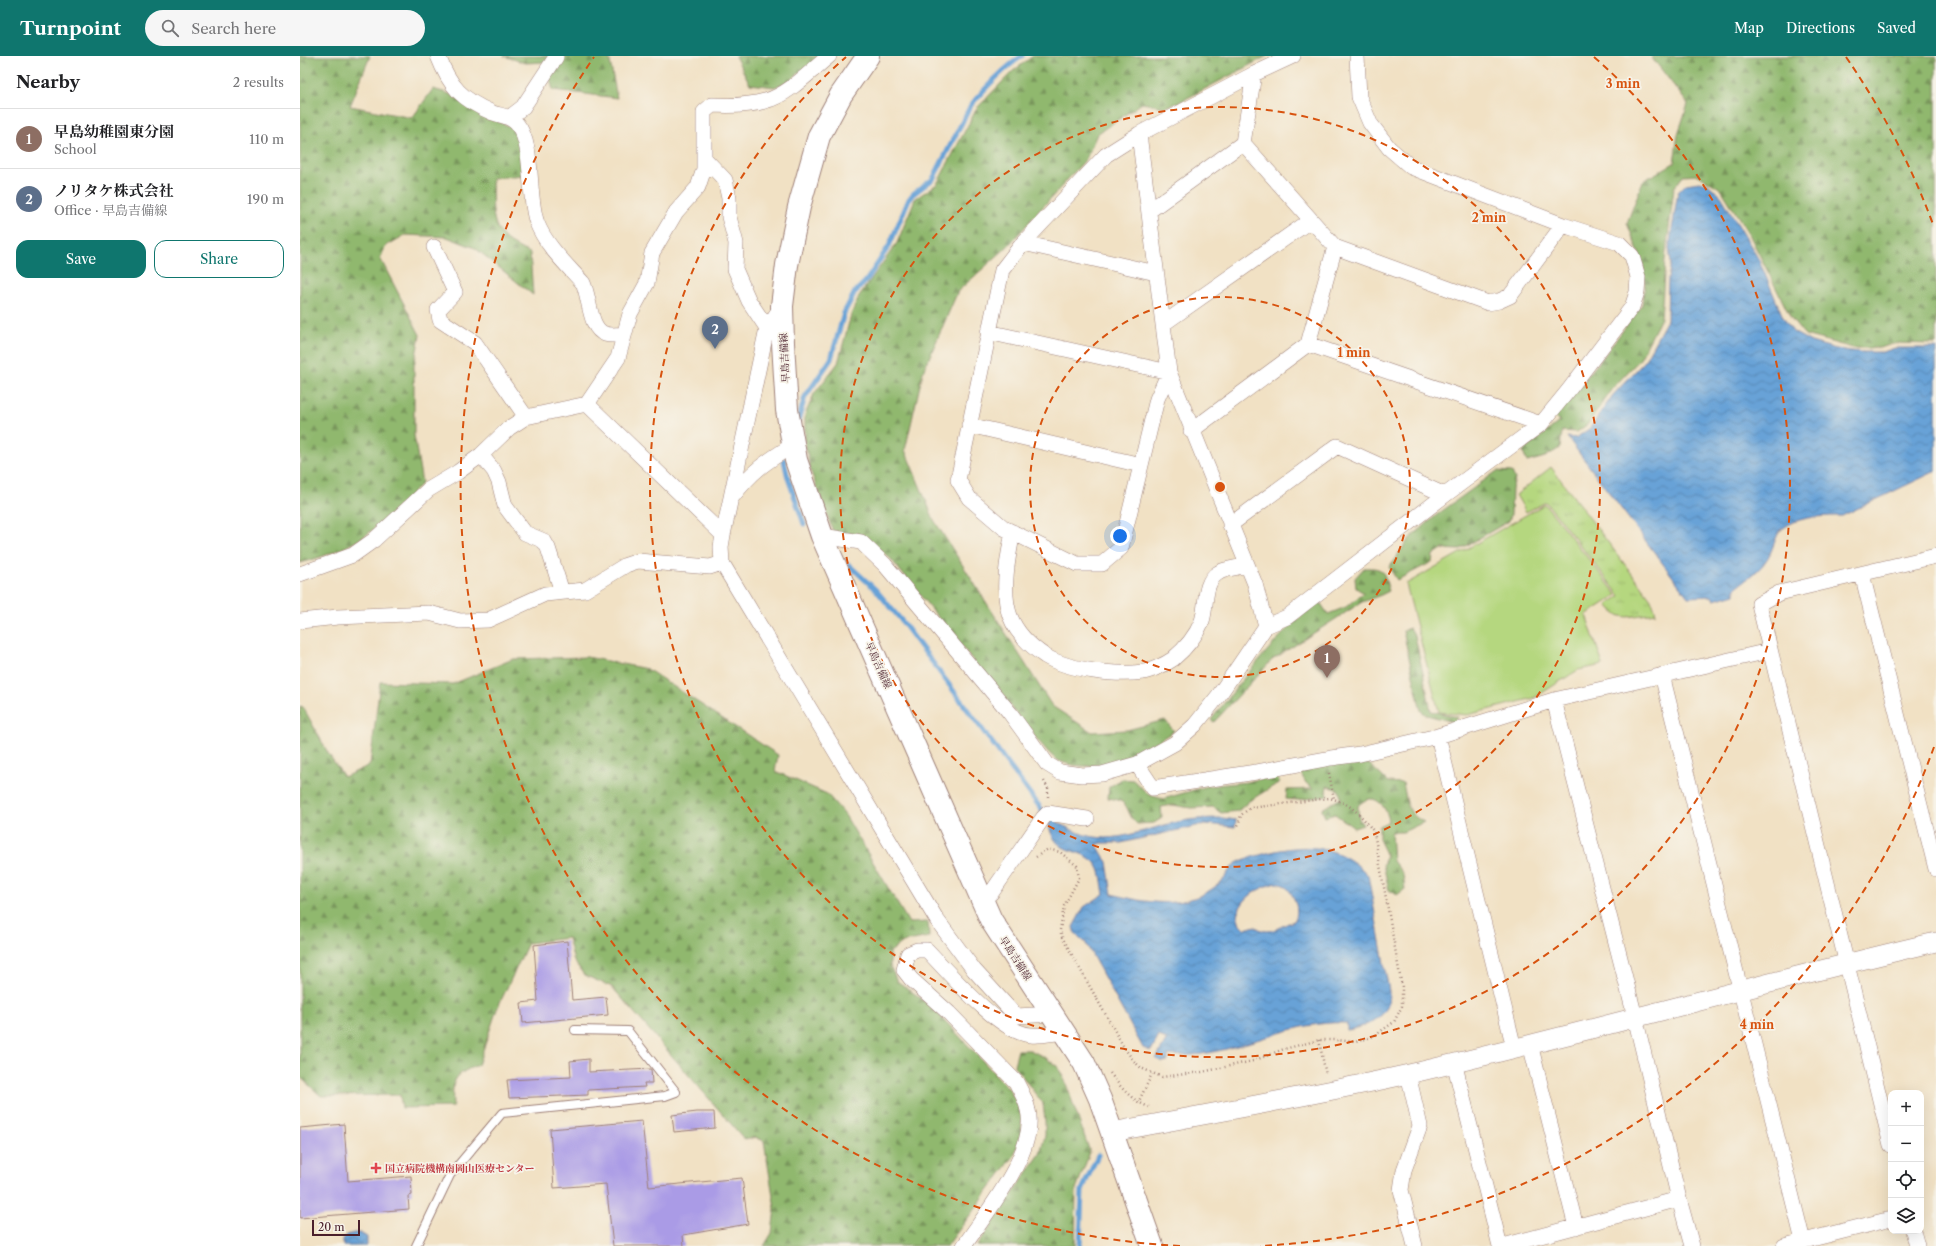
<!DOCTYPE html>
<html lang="en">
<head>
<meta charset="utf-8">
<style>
  :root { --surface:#fff; --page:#f6f6f6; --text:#202124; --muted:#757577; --line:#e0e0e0; --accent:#0f766e }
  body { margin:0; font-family:"Libre Caslon Text","Noto Serif JP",serif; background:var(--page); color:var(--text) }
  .controls { position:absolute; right:12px; bottom:12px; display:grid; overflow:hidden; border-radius:8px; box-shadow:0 4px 16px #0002 }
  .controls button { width:36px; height:36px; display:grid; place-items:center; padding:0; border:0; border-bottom:1px solid var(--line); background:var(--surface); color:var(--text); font:20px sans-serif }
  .scale { position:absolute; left:12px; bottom:10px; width:48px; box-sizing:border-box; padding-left:4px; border:2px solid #4a1f2b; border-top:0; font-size:11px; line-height:14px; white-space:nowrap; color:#4a1f2b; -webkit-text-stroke:3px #f7f3e8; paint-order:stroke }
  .you { position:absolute; left:820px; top:480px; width:14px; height:14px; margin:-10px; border:3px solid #fff; border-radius:50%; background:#1a73e8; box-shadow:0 0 0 6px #1a73e833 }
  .badge { display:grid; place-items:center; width:26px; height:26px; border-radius:50%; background:var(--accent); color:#fff; font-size:13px; font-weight:700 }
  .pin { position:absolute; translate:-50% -33px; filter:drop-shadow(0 1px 2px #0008) }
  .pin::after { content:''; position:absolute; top:21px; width:14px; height:12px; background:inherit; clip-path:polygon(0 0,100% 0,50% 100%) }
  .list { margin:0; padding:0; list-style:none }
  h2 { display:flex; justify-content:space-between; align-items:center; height:52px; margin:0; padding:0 16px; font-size:17px }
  h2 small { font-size:13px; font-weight:400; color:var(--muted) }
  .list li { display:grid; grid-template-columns:26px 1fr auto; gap:12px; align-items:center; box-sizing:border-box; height:60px; padding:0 16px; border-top:1px solid var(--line) }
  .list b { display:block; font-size:15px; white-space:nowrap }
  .list p { margin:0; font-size:13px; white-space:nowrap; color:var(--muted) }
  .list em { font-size:13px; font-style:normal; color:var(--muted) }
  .actions { display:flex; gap:8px; padding:12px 16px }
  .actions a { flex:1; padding:9px 0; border:1px solid var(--accent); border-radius:12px; text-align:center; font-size:14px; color:var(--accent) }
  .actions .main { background:var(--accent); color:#fff }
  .icon { flex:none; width:22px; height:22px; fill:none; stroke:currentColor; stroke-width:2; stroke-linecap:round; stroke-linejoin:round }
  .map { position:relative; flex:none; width:1636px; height:1190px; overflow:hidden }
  header { display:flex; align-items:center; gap:24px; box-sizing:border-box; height:56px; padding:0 20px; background:var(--accent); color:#fff }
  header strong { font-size:19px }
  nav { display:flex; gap:22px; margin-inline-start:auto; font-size:14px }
  .search { width:280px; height:36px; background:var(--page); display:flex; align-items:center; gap:10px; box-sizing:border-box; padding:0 14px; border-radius:22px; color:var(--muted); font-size:15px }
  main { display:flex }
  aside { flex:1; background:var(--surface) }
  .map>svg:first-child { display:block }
</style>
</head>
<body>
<header>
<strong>Turnpoint</strong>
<div class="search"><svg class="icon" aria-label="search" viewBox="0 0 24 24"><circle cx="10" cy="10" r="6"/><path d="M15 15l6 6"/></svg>Search here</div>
<nav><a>Map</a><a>Directions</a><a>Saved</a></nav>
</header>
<main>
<aside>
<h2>Nearby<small>2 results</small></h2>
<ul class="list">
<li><span class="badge" style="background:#8d6e63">1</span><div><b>早島幼稚園東分園</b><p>School</p></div><em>110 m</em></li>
<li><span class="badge" style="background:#5c6f8a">2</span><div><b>ノリタケ株式会社</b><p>Office · 早島吉備線</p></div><em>190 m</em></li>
</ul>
<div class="actions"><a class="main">Save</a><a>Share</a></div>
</aside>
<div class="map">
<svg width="1636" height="1190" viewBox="0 0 1636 1190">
  <defs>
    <pattern id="grass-tufts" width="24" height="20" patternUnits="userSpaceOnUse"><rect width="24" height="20" fill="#b5d77f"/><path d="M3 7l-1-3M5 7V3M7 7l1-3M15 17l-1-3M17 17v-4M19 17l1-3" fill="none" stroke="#9db86e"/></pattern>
    <pattern id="forest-firs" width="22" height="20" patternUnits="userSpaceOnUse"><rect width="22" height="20" fill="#90b86e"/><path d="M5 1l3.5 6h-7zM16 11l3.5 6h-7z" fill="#78955b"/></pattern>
    <pattern id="water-waves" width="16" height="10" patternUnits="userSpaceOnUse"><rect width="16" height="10" fill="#67a2d7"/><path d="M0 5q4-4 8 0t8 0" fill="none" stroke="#5783af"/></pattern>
  </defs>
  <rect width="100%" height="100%" fill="#f7f3e8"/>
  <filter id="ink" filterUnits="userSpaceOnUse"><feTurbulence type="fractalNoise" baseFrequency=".025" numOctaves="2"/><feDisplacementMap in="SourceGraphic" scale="8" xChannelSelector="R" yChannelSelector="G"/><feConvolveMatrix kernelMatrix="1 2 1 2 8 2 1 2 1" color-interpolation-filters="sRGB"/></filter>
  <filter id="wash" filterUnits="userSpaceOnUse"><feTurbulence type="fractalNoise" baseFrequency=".012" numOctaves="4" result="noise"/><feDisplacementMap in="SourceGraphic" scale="16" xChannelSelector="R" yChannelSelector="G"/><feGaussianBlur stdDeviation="0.9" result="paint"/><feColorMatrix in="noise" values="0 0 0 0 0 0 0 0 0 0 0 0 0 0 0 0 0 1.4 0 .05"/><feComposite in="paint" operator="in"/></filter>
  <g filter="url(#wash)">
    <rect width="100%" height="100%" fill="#f1e1c4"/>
    <!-- grass -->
    <path fill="url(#grass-tufts)" stroke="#807b55" d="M1251,411L1351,543L1356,557L1327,561L1316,559L1307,549L1320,540L1246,446L1226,456L1216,439Z"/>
    <!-- forest -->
    <path fill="url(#forest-firs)" stroke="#6d6c4c" d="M0,0H70L50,50L112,62L133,33L150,38L175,55L211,71L220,86L224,119L192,122C193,161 188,180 230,197L233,239L175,192L147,181L105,179L86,190L80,202L120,279L114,310V379L122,427C101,447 80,472 55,486C37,496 19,502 0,507Z
      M204,0H309L317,42L253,34L246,6L225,7Z
      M435,0H520L489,25L475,31L450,28Z
      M733,0H967L878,47L865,51L842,47L797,78L786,103L706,192L658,235L623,316L605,394L634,464L752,650L792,676L827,674L865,664L874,675C841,696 799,721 759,705C751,701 742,688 735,681L590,502L562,479L533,475L511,416L505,387V359L514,338L538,307L551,259L559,240L597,187L615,143L637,128L677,52L713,15Z
      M1351,0H1636V288L1595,287L1580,292H1553L1505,279L1491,262L1450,180L1421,133L1398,119L1383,120L1374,132L1365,204L1361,262L1340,303L1311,334L1288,368L1277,376L1262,375L1260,392L1245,401L1227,406L1223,395L1260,365L1253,361L1300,305L1342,249L1345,229L1343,208L1327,167L1343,125L1374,107L1378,78L1388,48Z
      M1197,415L1212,416L1215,423L1212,433L1211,458L1209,465L1159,494L1142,493L1133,499L1132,506L1097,524L1089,511L1109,483L1138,458Z
      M1064,512C1086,511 1083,516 1089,535L1081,539L1062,546L972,604L914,666L911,664C945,621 975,580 1019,545L1028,558L1046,551L1064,537L1056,532L1055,522Z
      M1110,572L1115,580L1131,655L1157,661L1154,666L1127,659L1121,655L1103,575Z
      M287,601L347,613L478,699L475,715L527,738L545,759L609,867L628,866L629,881L603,886L590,896V910L597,925L630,949L709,1033L718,1049L722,1062L721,1079L714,1100L647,1190H464L472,1177L475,1152L464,1085L455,1081L445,1084L312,931L284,919L274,905L268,882L228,887L197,953L178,1009C152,1019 152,1025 153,1051L102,1052L100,1039L21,1040L0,1021V650L3,651L28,697L44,721L70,709L80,626L153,628L213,603Z
      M1058,703L1069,708L1088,726L1103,727C1107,745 1106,758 1124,766L1103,776H1091L1093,805L1103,818L1105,833L1097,839L1089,834L1083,808L1087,800L1079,783V770L1089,765C1086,748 1072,734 1058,750L1059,763L1063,769L1054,772L1035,758L1025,761L1022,753L1041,742L1039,734L1027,730L1026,736L1028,740L997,744L986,743L987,734L1013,733L1006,727L1001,718L1009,710Z
      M975,719L980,726L949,745L938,755L921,757L913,751L891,752L873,749L861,751L862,762L854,767L837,768C823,755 833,745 808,742L809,731L822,723L833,724L849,739L863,743L908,730L947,726Z
      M718,994H730L746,1002L758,1011L765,1025L790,1096L776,1133L775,1190H677L740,1098L745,1080V1065L743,1048L714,1009Z"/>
    <!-- garden -->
    <path fill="#b5d77f" stroke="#807b55" d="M1245,448L1317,539L1286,559L1303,609L1278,614L1234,642L1167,659L1139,656L1106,528Z"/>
    <!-- water -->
    <path fill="url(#water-waves)" stroke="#586081" fill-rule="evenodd" d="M1399,126L1409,129L1421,140L1459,204L1483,261L1493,276L1511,286L1536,293L1560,296H1583L1595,292H1636V415L1542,460C1523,460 1498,460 1482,473C1475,479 1473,495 1467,503C1459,516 1447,523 1435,532V538L1414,544L1412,540L1388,541L1267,381L1276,382L1290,372L1313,339L1344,306L1367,264L1368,222L1371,207L1369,192L1378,136L1386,128Z
      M922,762L936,764L935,771L905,768L821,787H802L797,789L807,806L812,838C839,845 872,852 899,840C906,837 917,830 922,825C926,820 930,812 935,808C943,802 958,800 967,797C1006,787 1039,788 1068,819L1089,935C1089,939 1089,944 1088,948C1084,964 1061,972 1047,974V967C985,963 930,1005 868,999V1005L863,1006L856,1003L867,983L859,980L851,995L843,992L785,886L775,878L773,871L784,851L804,838C802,829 802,815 796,808C780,789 755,803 748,766L753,763C800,795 824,779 873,767C889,763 906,762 922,762ZM976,827C979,828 983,828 985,830C994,838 1001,855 994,865C980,869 969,882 955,870L945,873L940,868L937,858C944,840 958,832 976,827Z
      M54,1177H60L67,1181V1190H43V1183L47,1179Z"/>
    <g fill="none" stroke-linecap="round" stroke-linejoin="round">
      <!-- stream -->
      <path stroke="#67a2d7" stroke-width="5" d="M498,365L505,341L531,303L544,257L555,236L566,225L589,190L609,143L613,138L633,123L671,49C686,31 703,13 722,0
        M484,404L488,422L504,468
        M549,509L576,534L601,564L745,758
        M780,1190L782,1134L798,1099"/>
    </g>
    <g id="blocks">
      <!-- building -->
      <path fill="#aa9be6" d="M267,885L272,944L306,941L308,959L223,967L221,947L238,945L234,889Z
        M289,1003V1016L351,1013L352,1027H344L345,1031L288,1034V1039L209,1042L207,1024L271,1021L270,1005Z
        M397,1056H414L415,1072L374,1076L372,1059Z
        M342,1065L349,1131L442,1122L448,1168L383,1179L384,1190H313L306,1128L254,1132L250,1073Z
        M44,1068L48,1125L111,1120L112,1139L108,1140L109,1153L0,1162V1072Z"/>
    </g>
  </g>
  <g filter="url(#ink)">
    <use href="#blocks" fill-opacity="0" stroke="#9e8078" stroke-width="1"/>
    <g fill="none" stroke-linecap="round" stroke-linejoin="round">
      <!-- service casing -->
      <g stroke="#9e8078" stroke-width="10">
        <path id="service" d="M116,1190L150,1119L202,1057L365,1040L376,1036L328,975L275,974"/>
      </g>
      <!-- minor casing -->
      <g stroke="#9e8078" stroke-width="16">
        <path id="minor" d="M138,0C150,31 162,44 193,57C202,60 211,60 217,68C235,90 227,141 237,167C246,190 267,209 283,227C290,241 289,273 305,278C311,280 319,278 324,279
          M954,18L943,87L1035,191L1188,247L1199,245L1210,240L1263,169
          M210,61L223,51L256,1
          M839,78L869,316L955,528L966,570
          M404,102L425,124L429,142V161L436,187L435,213L449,245L467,272
          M849,155L943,87
          M723,187L856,217
          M134,191L155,236L138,254L140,264L175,287L226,361L287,348
          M482,250L467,272L423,479L421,491L422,507L637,864L674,914L716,960L754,958
          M863,268L1011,164
          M688,276L869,316
          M1008,288L1241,368
          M869,316L857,343L821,492L802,508H777L704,472L669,442L658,424L702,214L723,187L806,99L839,78L954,18L993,0
          M669,369L841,409
          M891,375L1008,288L1035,191
          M181,399L194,415L199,426L205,450L225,477L244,485L248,492L262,536
          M433,440C452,415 467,405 493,389
          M930,469L1037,390L1145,439
          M713,476C708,500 701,535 710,560C716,576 730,590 745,600C768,614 816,620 843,616C851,615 866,608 873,603C885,593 896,580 902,565C907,550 903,526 918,517C925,512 938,512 947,509
          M423,479L287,348L318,302L330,258L347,227L352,197L376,156L398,131L404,113V56L412,49C430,50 448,50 465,45C487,40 512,14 529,0
          M522,480L561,486L585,509L710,657L747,708L760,716L782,719L802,718L837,708L875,687L895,669L919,639L966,570L987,561L1145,439L1241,368L1268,335L1332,251L1337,236L1338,221L1332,200L1319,187L1263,169L1111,111L1089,92L1070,67L1059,41L1057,0
          M0,518L53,499L74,484L128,434L158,416L181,399L209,372L226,361
          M1562,518L1636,813
          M0,565L38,561L129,557L160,565L188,564L245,538L285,534L326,509L338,505L410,511L422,507
          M1362,619L1503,1185
          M1254,644L1333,953L1379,1143L1392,1190
          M1138,680L1214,992
          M837,708L853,732L956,716L1031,702L1060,698L1138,680L1254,644L1469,595
          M683,844L692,836L743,762L748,757L787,763
          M1230,988L1276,1171
          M1154,1006L1200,1190
          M1108,1018L1120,1070L1104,1114L1101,1134L1115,1190
          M1591,1089L1459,548L1479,537L1636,500
          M1613,1175L1617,1190
          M664,1190C686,1157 738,1094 728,1054C726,1044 721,1035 716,1026L649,957L611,923L604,914L608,898L617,894H627C648,916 701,978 731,979C741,980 754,977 764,976
          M1203,1190L1379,1143
          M1484,1190L1591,1163"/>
      </g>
      <!-- tertiary casing -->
      <g stroke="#9e8078" stroke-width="20">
        <path id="tertiary" d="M813,1076C911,1057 1011,1040 1109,1018C1285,977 1460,927 1636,886"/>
      </g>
      <!-- secondary casing -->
      <g stroke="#9e8078" stroke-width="24">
        <path id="secondary" d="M568,0L541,39L519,80L499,151L487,209L482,250L483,287L487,354L496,404L522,480L691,864L784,1007L800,1043L852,1190"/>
      </g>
      <!-- path -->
      <path stroke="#9e8078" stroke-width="2.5" stroke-dasharray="1 3" stroke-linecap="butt" d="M1029,717L1034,743
        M744,725L748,732V743
        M736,801L748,793L760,796L777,810L779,822L764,850L760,874L762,881L825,993L833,1004L841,1012L862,1021L902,1016L953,1005L984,993L1019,984H1036L1056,986L1074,980L1094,966L1102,950V931L1074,776C1062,760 1050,746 1029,742L950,752L941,759L938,770
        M1019,984L1026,1019
        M810,1017C822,1033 831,1044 849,1051
        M838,1047L852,1018"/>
      <!-- service -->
      <use href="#service" stroke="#fff" stroke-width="8"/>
      <!-- minor -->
      <use href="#minor" stroke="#fff" stroke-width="15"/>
      <!-- tertiary -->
      <use href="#tertiary" stroke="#fff" stroke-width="19"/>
      <!-- secondary -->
      <use href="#secondary" stroke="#fff" stroke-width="22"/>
    </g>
  </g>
  <!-- distance rings -->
  <g fill="none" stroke="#d8530f" stroke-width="2" stroke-dasharray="7 5">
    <circle cx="920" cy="431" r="190"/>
    <circle cx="920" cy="431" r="380"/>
    <path d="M1294 1A570 570 0 1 1 546 1"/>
    <path d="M1634 691A760 760 0 0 1 960 1190M880 1190A760 760 0 0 1 294 1M1546 1A760 760 0 0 1 1634 171"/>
  </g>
  <!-- markers -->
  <path fill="#e0444e" stroke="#f7f3e8" stroke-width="1.5" d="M74 1106h4v4h4v4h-4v4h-4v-4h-4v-4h4z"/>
  <g text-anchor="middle" stroke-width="3.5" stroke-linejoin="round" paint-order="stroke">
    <!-- street labels -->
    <g font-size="10" fill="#4a1f2b" stroke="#f7f3e8">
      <text transform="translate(484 302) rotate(-93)" y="4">早島吉備線</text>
      <text transform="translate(579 609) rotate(66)" y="4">早島吉備線</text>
      <text transform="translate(716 902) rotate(57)" y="4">早島吉備線</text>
    </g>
    <!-- health labels -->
    <g font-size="10" font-weight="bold" fill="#be3a42" stroke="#f7f3e8" text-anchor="start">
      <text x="85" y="1116">国立病院機構南岡山医療センター</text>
    </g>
  </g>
  <circle cx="920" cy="431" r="6" fill="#d8530f" stroke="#f7f3e8" stroke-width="2"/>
  <g font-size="12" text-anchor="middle" font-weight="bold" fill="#d8530f" stroke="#f7f3e8" stroke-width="3.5" stroke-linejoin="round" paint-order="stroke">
    <text x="1323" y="32">3 min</text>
    <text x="1189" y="166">2 min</text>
    <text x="1054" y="301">1 min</text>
    <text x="1457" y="973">4 min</text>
  </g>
</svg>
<div class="controls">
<button>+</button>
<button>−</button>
<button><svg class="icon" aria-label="locate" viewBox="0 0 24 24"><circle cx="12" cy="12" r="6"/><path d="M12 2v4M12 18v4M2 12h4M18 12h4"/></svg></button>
<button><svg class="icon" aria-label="layers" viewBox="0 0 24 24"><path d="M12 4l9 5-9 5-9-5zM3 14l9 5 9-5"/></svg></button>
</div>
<div class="scale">20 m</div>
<div class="you"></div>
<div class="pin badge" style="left:1027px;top:622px;background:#8d6e63">1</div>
<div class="pin badge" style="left:415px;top:293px;background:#5c6f8a">2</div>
</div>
</main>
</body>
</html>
